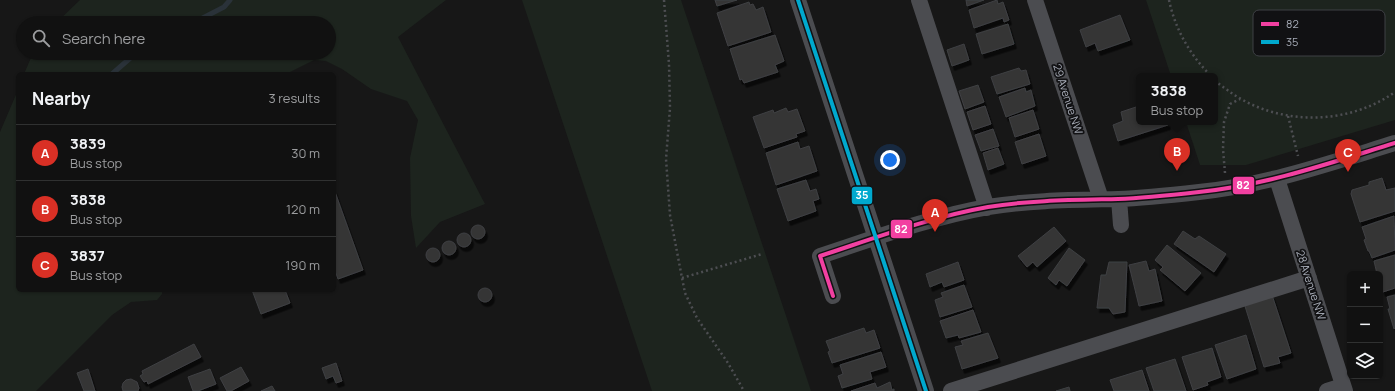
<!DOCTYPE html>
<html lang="en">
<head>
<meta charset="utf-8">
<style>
  :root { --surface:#111; --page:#1e1f1f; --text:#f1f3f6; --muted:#9c9d9f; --line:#303131; --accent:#d93025 }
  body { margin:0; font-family:Manrope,sans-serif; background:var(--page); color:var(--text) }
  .controls { position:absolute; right:12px; bottom:12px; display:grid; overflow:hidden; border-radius:6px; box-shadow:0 1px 3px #0004 }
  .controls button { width:36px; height:36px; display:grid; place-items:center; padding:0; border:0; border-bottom:1px solid var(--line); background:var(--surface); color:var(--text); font:20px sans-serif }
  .you { position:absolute; left:890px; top:160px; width:14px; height:14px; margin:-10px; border:3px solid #fff; border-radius:50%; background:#1a73e8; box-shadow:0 0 0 6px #1a73e833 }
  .badge { display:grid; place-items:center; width:26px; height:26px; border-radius:50%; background:var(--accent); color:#fff; font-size:13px; font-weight:700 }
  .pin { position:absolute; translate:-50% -33px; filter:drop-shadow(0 1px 2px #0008) }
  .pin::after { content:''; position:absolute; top:21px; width:14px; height:12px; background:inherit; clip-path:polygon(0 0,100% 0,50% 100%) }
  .popup { position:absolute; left:1136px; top:73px; width:82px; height:52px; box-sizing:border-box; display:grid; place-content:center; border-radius:6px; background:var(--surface); filter:drop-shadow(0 1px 3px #0005); font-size:13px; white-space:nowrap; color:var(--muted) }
  .popup b { font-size:15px; color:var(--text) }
  .popup::after { content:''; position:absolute; left:50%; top:100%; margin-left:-8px; border:8px solid transparent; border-top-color:var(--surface) }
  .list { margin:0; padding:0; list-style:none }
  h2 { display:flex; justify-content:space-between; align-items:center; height:52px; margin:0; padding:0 16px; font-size:17px }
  h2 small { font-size:13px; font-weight:400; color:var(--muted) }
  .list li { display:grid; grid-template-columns:26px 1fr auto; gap:12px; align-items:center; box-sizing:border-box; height:56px; padding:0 16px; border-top:1px solid var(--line) }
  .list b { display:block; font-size:15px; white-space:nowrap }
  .list p { margin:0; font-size:13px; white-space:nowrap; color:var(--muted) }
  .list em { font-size:13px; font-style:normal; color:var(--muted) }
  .icon { flex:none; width:22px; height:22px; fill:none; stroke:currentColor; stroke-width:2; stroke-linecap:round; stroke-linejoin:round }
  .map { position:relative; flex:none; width:1395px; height:391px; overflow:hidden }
  .search { position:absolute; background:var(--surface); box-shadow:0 1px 3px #0004; left:16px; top:16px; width:320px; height:44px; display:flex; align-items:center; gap:10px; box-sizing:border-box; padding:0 14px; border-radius:22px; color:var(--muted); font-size:15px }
  .panel { position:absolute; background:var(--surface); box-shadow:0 1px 3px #0004; left:16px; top:72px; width:320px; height:220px; border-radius:6px }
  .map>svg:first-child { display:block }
</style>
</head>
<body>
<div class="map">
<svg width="1395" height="391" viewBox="0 0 1395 391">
  <defs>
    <filter id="shadow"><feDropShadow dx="2.5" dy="4.5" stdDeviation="0" flood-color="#0009"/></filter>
  </defs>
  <rect width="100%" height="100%" fill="#171717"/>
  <!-- green -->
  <path fill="#1d241e" d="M80,0H446L398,37L485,204L440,222L416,248L411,216L410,158L418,120L407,101L371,89L342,69L326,61L314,60L286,74H24L33,53H329V23H56Z
    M522,0H681L811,391H652Z
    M1146,0H1395V120L1246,165H1200L1186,122H1215V76H1171Z
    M18,90V290H162V294L157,300L131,302L112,315L36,391H0V132Z"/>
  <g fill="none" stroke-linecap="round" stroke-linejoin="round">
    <!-- stream -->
    <path stroke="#2a3239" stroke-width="5" d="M193,23L224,7L230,0
      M112,74L136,53"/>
  </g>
  <!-- building -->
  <path fill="#353536" stroke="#3f4043" filter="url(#shadow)" d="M715,0H737L717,6Z
    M966,0H984L967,6Z
    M997,0L998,4L1003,2L1009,20L1004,22L1003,18L974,28L969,10Z
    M749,2L750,5L753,4L756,10L763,7L771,32L728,46L717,13Z
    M1120,15L1130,40L1098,51L1095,43L1086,47L1080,30Z
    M1008,24L1014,44L982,54L976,34Z
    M775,35L784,61L775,65L778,72L744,83L742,79L740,80L730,49Z
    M964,44L969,60L952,66L947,50Z
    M1019,68L1021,71L1026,70L1030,84L997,94L991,77Z
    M978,85L984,102L965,109L959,91Z
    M1025,88L1026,92L1031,90L1035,106L1006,117L999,97Z
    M985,106L991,124L973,130L967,112Z
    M1139,106V122H1167L1168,125L1118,141L1113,125L1123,121L1121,112Z
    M786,108L788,112L797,109L805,131L796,134L797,137L764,148L753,117L773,110L774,113Z
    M1033,110L1039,129L1015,137L1009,118Z
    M993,129L999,146L981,151L975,135Z
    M1039,134L1046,156L1022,164L1015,142Z
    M798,142L800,149L809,146L817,171L776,185L766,153Z
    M998,148L1004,164L988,170L983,153Z
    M1382,178L1386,190L1395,188V211L1360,222L1351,194L1352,190L1369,185V182Z
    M806,180L810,191L816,189L819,199L813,201L816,211L788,221L777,189Z
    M334,189L363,270L338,279L334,268Z
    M1394,216L1395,250L1372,258L1369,251H1368L1364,240L1366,239L1362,227Z
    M471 232a7 7 0 1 1 14 0a7 7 0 1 1-14 0Z
    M1054,227L1066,241L1037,267L1033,262L1027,267L1018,256Z
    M1183,231L1195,239L1199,236L1226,254L1214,272L1174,244Z
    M457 240a7 7 0 1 1 14 0a7 7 0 1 1-14 0Z
    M442 248a7 7 0 1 1 14 0a7 7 0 1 1-14 0Z
    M1167,245L1201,273L1185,291L1160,270L1163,267L1155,260Z
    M426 255a7 7 0 1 1 14 0a7 7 0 1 1-14 0Z
    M1069,248L1085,260L1067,286L1059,280L1056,285L1048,278Z
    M1395,255V288L1383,292L1380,283V274H1377L1374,261Z
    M1146,261L1149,271L1155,269L1162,301L1139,306L1129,265Z
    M958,262L964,280L944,287L942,282L930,287L926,274Z
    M1109,262H1127L1125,312L1113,314L1109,308H1097L1101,275H1106Z
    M964,285L972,307L940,317L935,300L943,297L941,293Z
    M478 295a7 7 0 1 1 14 0a7 7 0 1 1-14 0Z
    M252,290H285L290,303L261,314Z
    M1272,295L1291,353L1278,357L1280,363L1264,367L1244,303Z
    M1395,295V328L1394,329L1388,309H1390L1387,297Z
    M973,310L981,332L959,338L958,335L946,338L940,321Z
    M864,328L866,333L874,330L880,348L832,363L828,352L830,351L826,341Z
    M988,333L998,358L962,369L955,347L963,345L961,341Z
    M1246,335L1256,369L1227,379L1215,345Z
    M194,344L201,357L148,384L147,381L144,382L140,376L143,374L142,371Z
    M1212,348L1221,377L1207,382L1208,385L1193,390L1182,357Z
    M881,352L886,367L870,372L872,379L842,388L838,376L843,374L840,365Z
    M1175,359L1186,391H1154L1146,368Z
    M336,363L342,381L336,383L333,376L326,379L322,368Z
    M241,367L249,381L231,391H227L220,378Z
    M88,369L95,391H84L77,373Z
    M210,369L216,384L198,391H193L188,377Z
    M1142,370L1149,391H1114L1110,380Z
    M131,379L137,382L139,388L138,391H123L122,387L123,383L126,380Z
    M890,382L892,390L894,389V391H851L875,383L877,388Z
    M272,386L275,391H261Z
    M1069,387L1070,391H1056Z"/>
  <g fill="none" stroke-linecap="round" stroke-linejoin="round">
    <!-- path -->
    <path stroke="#4d4e52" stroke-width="2.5" stroke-dasharray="2 3" stroke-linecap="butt" d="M664,0L669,64L670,108L666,159L670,215L682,278L685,293L697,318L728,363L744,391
      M1169,0C1175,29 1190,55 1211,76
      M1215,80C1219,85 1225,88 1230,92C1278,126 1347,126 1395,92
      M1288,116L1298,156
      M1225,173L1223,149L1224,122L1230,104L1240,99
      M682,278L762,254"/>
    <!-- minor -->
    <path stroke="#4b4c50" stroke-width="16" d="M798,0L926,391
      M919,0L987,208
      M1035,0L1101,199
      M1277,179L1345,391
      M1119,199L1121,225
      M833,296L820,256C875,238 931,217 988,207C1031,200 1074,200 1118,199C1145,198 1172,195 1199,192C1267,185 1330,163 1395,143
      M951,391L1309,278
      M1327,391L1343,386"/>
    <!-- bus-1 casing -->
    <g stroke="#111113" stroke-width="7">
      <path id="bus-1" d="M833,296L820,256C875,238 931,217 988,207C1031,200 1074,200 1118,199C1145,198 1172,195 1199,192C1267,185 1330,163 1395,143"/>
    </g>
    <!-- bus-2 casing -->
    <g stroke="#111113" stroke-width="7">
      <path id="bus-2" d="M798,0L926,391"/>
    </g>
    <!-- bus-1 -->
    <use href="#bus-1" stroke="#f240a1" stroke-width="4"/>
    <!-- bus-2 -->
    <use href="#bus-2" stroke="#00a9ce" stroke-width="4"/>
  </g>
  <g text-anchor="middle" stroke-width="3.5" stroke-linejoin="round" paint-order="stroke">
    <!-- street labels -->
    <g font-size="11" fill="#a8adb8" stroke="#111113">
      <text transform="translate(1068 99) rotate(72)" y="4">29 Avenue NW</text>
      <text transform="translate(1311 285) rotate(72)" y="4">28 Avenue NW</text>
    </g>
  </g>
  <!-- legend -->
  <rect x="1253" y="10" width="132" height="46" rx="6" fill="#111113" stroke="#3e4045" stroke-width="1"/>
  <rect x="1261" y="22" width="18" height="4" fill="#f240a1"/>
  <rect x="1261" y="40" width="18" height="4" fill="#00a9ce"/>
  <g font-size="11" fill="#a8adb8">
    <text x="1286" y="28">82</text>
    <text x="1286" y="46">35</text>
  </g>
  <g stroke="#111113" stroke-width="1.5">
    <rect x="1232" y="176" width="23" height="19" rx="4" fill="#f240a1"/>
    <rect x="851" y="186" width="22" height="19" rx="4" fill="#00a9ce"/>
    <rect x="890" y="219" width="23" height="20" rx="4" fill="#f240a1"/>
  </g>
  <g font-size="11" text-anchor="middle" font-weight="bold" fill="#fff">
    <text x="1243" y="189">82</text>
    <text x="862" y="199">35</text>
    <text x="901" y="233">82</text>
  </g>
</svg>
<div class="controls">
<button>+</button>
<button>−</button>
<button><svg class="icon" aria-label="layers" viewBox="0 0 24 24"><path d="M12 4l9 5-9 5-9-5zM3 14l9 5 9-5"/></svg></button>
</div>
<div class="you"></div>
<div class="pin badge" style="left:935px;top:232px">A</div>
<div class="pin badge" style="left:1177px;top:171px">B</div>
<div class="popup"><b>3838</b>Bus stop</div>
<div class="pin badge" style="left:1348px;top:172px">C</div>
<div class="search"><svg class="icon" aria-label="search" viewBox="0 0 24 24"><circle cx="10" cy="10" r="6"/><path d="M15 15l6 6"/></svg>Search here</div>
<section class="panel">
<h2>Nearby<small>3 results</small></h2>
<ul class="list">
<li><span class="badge">A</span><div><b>3839</b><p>Bus stop</p></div><em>30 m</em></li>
<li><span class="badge">B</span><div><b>3838</b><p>Bus stop</p></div><em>120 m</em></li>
<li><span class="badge">C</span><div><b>3837</b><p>Bus stop</p></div><em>190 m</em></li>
</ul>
</section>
</div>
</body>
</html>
